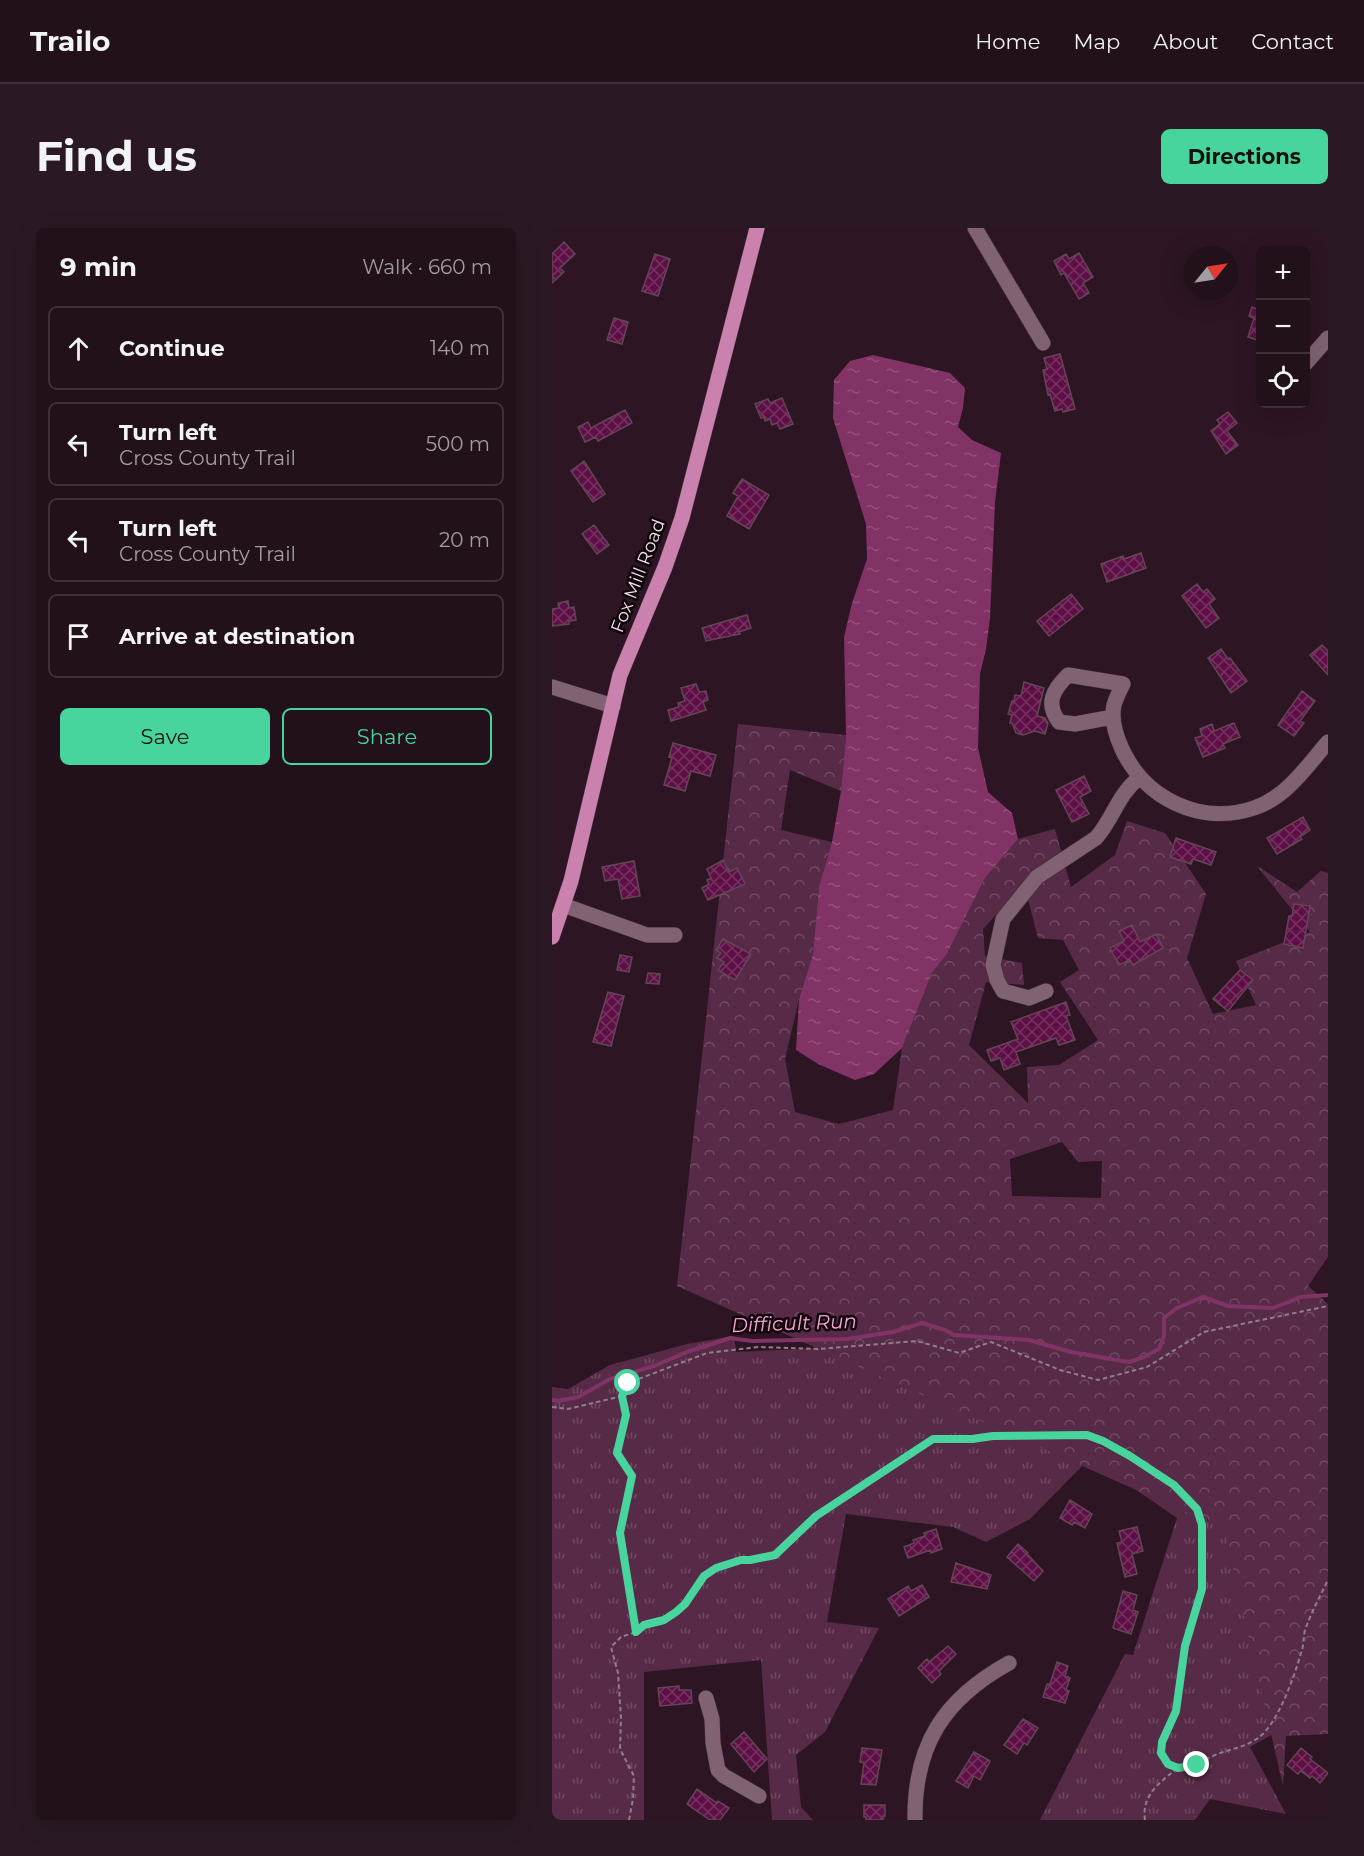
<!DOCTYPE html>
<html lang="en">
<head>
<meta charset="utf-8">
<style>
  :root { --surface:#22101b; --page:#2a1924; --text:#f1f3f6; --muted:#a29da3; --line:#3f303a; --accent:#48d49d }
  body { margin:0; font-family:Montserrat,sans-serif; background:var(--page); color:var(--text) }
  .controls { position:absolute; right:18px; top:18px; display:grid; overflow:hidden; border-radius:9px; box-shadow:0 6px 24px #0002 }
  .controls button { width:54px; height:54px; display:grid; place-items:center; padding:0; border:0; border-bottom:2px solid var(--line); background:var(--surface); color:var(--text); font:30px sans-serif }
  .compass { position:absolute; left:632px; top:18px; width:54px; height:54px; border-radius:50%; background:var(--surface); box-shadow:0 6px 24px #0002; rotate:60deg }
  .stop { position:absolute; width:18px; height:18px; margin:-14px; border:4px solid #48d49d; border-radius:50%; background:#fff }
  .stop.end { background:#48d49d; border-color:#fff; box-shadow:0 2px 6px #0008 }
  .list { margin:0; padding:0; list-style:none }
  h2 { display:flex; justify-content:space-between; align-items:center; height:78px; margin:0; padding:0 24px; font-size:26px }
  h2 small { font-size:20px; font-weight:400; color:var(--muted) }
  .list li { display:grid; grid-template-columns:39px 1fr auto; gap:18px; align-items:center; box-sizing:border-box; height:84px; margin:0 12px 12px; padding:0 12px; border:2px solid var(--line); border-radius:9px }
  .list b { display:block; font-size:22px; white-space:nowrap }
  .list p { margin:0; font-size:20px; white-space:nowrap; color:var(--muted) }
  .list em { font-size:20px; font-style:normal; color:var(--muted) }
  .actions { display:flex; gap:12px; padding:18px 24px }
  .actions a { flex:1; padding:14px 0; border:2px solid var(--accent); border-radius:9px; text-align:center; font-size:21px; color:var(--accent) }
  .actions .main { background:var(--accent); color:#111 }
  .icon { flex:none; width:33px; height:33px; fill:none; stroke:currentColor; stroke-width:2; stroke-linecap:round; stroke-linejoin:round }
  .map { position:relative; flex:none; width:776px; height:1592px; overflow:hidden; border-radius:9px }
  header { display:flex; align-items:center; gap:36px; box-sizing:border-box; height:84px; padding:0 30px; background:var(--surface); border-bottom:2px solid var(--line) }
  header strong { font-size:28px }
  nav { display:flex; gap:33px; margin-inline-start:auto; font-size:21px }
  .intro { display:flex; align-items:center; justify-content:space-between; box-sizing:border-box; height:144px; padding:0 36px }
  h1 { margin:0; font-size:42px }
  .button { padding:15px 27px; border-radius:9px; background:var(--accent); color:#111; font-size:21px; font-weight:700 }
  main { display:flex; gap:36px; padding:0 36px }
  aside { flex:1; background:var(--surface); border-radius:9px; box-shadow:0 6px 24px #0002 }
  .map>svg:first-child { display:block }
</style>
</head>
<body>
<header>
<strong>Trailo</strong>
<nav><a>Home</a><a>Map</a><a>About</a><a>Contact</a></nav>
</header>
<div class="intro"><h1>Find us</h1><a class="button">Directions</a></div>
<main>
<aside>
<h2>9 min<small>Walk · 660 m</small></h2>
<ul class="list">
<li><svg class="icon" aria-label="ahead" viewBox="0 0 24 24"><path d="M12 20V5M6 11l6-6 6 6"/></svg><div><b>Continue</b></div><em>140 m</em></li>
<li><svg class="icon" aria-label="left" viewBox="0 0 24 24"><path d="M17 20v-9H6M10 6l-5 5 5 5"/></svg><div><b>Turn left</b><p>Cross County Trail</p></div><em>500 m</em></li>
<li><svg class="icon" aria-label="left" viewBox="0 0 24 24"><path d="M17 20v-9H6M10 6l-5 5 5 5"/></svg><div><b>Turn left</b><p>Cross County Trail</p></div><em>20 m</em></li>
<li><svg class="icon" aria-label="arrive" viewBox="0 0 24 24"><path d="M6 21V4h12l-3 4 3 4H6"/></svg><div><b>Arrive at destination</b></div></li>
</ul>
<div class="actions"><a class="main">Save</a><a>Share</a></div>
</aside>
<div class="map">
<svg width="776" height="1592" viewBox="0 0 776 1592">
  <defs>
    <pattern id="grass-tufts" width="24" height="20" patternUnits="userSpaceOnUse" patternTransform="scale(1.5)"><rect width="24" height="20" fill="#572b47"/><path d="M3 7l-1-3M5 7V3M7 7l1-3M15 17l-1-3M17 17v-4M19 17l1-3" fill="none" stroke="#704962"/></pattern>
    <pattern id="forest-crowns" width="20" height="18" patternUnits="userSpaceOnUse" patternTransform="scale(1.5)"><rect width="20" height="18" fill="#572b47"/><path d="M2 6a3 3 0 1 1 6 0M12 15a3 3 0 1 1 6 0" fill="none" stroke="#704962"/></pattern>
    <pattern id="water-ripples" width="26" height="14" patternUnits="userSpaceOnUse" patternTransform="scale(1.5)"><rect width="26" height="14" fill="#813366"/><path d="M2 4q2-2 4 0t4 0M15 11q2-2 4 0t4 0" fill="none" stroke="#93507c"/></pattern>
    <pattern id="building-cross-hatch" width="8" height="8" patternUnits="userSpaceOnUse" patternTransform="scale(1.5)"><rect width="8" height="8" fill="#5e1046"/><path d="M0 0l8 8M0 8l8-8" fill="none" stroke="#763261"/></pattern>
  </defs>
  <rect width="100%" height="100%" fill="#2d1524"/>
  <!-- grass -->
  <path fill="url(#grass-tufts)" d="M683,1102L776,1439L773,1476L698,1519L734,1586L658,1571L643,1592H488L573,1426L581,1427L625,1290L538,1230L478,1291L434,1314L401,1299L294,1286L275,1394L327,1400L273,1504L244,1527L249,1579L261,1592H220L209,1432L92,1444V1592H0V1159L16,1161L58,1137L135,1116L182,1108L184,1124Z"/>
  <!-- forest -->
  <path fill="url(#forest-crowns)" fill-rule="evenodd" d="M186,496L294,507L289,563L238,542L229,602L280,614L267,658L261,726L247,771L233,831L243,884L287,896L341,882L350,820L380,745L395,726L433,650L466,611L503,601L519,659L563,627L575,593L613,605L654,666L635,730L661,786L704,777L684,733L758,704L704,637L745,664L769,643L776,645V1029L756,1058L776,1076V1506L734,1508L731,1558L672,1301L125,1058ZM472,656L486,710L511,712L527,742L508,754L546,812L507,837L475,839L476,875L417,817L434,754L472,757L470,735L433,728L431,701ZM510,914L526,934L550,933L549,970L460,968L458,931Z"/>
  <!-- water -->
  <path fill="url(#water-ripples)" d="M321,127L398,145L413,160L411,180L406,199L420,212L449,225L443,274L438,391L434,421L428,446L426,520L436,564L460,585L466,611L433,650L395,726L380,745L350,820L322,846L303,852L266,836L244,822L247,771L261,726L267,658L280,614L289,563L294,507L292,409L300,375L315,331L314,296L281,190L282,152L298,133Z"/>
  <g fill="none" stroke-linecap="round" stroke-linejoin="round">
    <!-- stream -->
    <path stroke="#813366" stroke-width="4" d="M0,1172L6,1173L26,1169L58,1151L102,1138L135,1124L178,1110L200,1113L295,1111L341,1104L370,1095L393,1102L402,1107L477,1112L519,1124L577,1134L592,1129L607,1121L612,1108V1090L625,1080L651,1069L676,1078L721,1080L749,1069L776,1067"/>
  </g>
  <!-- building -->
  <path fill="url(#building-cross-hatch)" stroke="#624656" stroke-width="1.5" d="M12,14L23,26L8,40L12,44L0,55V26Z
    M527,25L541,49L531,55L537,65L527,71L512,45L509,47L502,33L514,26L517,31Z
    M103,26L118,31L106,68L90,63Z
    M707,76H708V113L696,109L702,90L697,88L700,79L705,81Z
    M62,90L76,94L70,116L55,112Z
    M508,126L523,181L511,184L510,181L503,183L498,166L496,167L491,142L495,141L492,130Z
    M230,170L241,196L228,201L225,195L220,197L218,191L213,193L212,189L209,190L203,176L216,171L218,175Z
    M73,182L80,195L46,213L44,209L33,214L26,199L36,194L39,200Z
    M676,184L685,195L675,203L686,217L674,226L659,203L668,196L665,192Z
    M32,233L53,266L41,274L19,243Z
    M190,251L217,267L197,301L175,288L186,268L181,265Z
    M42,297L57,317L45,326L30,306Z
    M589,325L594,340L555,354L549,336L571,328L572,331Z
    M645,356L651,364L655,361L663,371L657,376L667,390L654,400L630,368Z
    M519,366L531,381L497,408L485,393Z
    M16,373L17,380L22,379L24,392L17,393V396L0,398V381L7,380L6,375Z
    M195,387L199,400L187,404L188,406L154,413L150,400Z
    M770,417L776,423V447L758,427Z
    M669,421L676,431L678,430L695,453L679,465L656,430Z
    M472,454L492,460L485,488L493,490L496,495L493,506L483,503L471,507L464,505L460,495H458L460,487L456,486L460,473H462L463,467L469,468Z
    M144,456L147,464L154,463L156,472L151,474L154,482L119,493L116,482L127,479L126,475L133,473L129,460Z
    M750,463L763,473L748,493L752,495L742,508L726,497Z
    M682,495L688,509L671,516L673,520L651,529L643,510L650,508L648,501L660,496L662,503Z
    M121,515L164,527L158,548L139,543L133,563L112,557L120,530L117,529Z
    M532,548L539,563L528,569L537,586L520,594L504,562Z
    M751,589L758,602L748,609L750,611L725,626L715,610Z
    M624,610L664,624L659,637L641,631L639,636L618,629Z
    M171,632L177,644L185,640L193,656L156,672L150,660L157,656L155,652L159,650L155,641Z
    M82,633L88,668L70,671L66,651L53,653L50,639Z
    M742,676L758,678L751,720L732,716L737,688H740Z
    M580,697L588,714L604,706L611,720L581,737L578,732L567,737L558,720L572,713L567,703Z
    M171,711L199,726L183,752L166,742L172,734L165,730L169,725L164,722Z
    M68,727L80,729L77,744L65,742Z
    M688,742L701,752L676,783L661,771Z
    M96,745L108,746L107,756L94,755Z
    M56,764L72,768L59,818L41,814Z
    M514,774L518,787L514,788L523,812L507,817L504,810L464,824L468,836L452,842L448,830L439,833L435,822L466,811L459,794Z
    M518,1272L540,1286L533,1300L522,1294L520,1297L508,1290Z
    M585,1299L591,1323L580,1326L585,1346L573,1349L565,1315L570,1314L567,1303Z
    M384,1301L390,1321L379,1325L378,1322L356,1330L352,1319L362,1315L361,1312L373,1308L372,1305Z
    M466,1316L476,1325L475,1326L491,1343L482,1353L455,1329Z
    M404,1335L439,1347L435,1361L399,1354Z
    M370,1357L377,1369L347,1388L336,1371L356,1358L359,1363Z
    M571,1363L585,1367L581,1382L586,1384L579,1406L561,1400Z
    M396,1418L404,1426L387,1443L389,1446L380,1455L366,1440L375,1431L377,1434Z
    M505,1434L516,1438L513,1448L518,1450L514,1462L517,1463L513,1475L491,1469L495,1456H498Z
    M127,1458V1462H139L140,1475L108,1478L106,1460Z
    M471,1491L486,1500L475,1517L472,1515L465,1526L452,1517Z
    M192,1504L215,1531L202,1544L179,1516Z
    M310,1520L330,1522L324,1557L309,1556L312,1535L308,1534Z
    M749,1520L760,1529L758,1531L776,1545L768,1555L760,1548L758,1550L749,1543L746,1546L735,1537Z
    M422,1524L438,1533L428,1552L422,1548L416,1560L404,1553Z
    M145,1561L165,1575L166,1573L177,1580L168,1592H158L135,1576Z
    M312,1577H333V1588H331V1592H314V1589H312Z"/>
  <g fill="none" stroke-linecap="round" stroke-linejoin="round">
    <!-- minor casing -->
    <g stroke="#412f3a" stroke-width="16">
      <path id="minor" d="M423,0L491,115
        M754,135L776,110
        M0,459L61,478
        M561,489L523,496L507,494C493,475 501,462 516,447L571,456C568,462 564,470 562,477C559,491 564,508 570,521C593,571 649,598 702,580C735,569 754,539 776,514
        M11,677L95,707H123
        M494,763L477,770L451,763L445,752L441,737L451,691L485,649L544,610C561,591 566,566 587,550
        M154,1470L160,1491L161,1515L166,1542L172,1548L207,1568
        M363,1592C362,1517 392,1471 457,1435"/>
    </g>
    <!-- major casing -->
    <g stroke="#412f3a" stroke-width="16">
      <path id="major" d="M0,709L19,653L68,447L113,339L130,290L205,0"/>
    </g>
    <!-- path -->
    <path stroke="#927d89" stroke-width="2" stroke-dasharray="4.5 3" stroke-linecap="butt" d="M70,1169L74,1187L65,1225L79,1248L68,1305L84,1404
      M0,1179L16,1181L70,1168L76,1155L155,1125L206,1119L266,1121L365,1113L407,1125L439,1114L508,1142L546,1152L595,1139L652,1104L776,1078
      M77,1592L81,1571L82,1548L68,1521L69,1490L66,1445L59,1419L69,1409L84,1404L92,1397L113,1392L124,1384L133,1376L152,1348L164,1340L189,1332L211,1330L223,1327L264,1288L381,1211H420L441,1208L535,1207L551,1213L578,1229L622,1257L645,1281L650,1297V1361L633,1418L624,1483L610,1514L609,1525L616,1536C635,1543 646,1535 663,1527C677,1521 692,1520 706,1510C726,1496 742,1449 749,1425C752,1418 751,1410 753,1402C759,1385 768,1368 776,1352
      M593,1592C589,1567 609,1553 626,1540"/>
    <!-- minor -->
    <use href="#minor" stroke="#806273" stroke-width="15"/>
    <!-- major -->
    <use href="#major" stroke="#ca81ad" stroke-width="15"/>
  </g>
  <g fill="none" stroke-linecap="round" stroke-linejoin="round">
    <!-- route -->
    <path stroke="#48d49d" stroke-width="8" d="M76,1155L70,1168L74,1187L65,1225L80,1248L68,1305L84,1404L92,1397L112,1392L124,1384L133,1376L152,1348L164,1340L189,1332H198L223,1327L264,1288L381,1211H420L441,1208L535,1207L551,1213L578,1228L622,1257L645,1281L650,1297V1361L633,1418L624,1483L610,1514L609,1525L616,1536L626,1540L645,1537"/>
  </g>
  <g text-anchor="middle" stroke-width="5" stroke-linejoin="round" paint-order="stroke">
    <!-- street labels -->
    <g font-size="18" fill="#f4e2ec" stroke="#0f050b">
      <text transform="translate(86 348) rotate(-69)" y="6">Fox Mill Road</text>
    </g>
    <!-- water labels -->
    <g font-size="20" font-style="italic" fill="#f9a1d6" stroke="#0f050b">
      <text transform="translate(242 1095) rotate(-2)" y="7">Difficult Run</text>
    </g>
  </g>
</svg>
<div class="controls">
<button>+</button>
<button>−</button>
<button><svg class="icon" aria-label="locate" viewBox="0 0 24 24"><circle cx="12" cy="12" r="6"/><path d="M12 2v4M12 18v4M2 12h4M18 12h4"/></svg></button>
</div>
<svg class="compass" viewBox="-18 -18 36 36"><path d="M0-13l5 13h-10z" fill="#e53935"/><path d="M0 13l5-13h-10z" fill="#a29da3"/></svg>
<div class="stop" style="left:76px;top:1155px"></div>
<div class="stop end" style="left:645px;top:1537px"></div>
</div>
</main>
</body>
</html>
